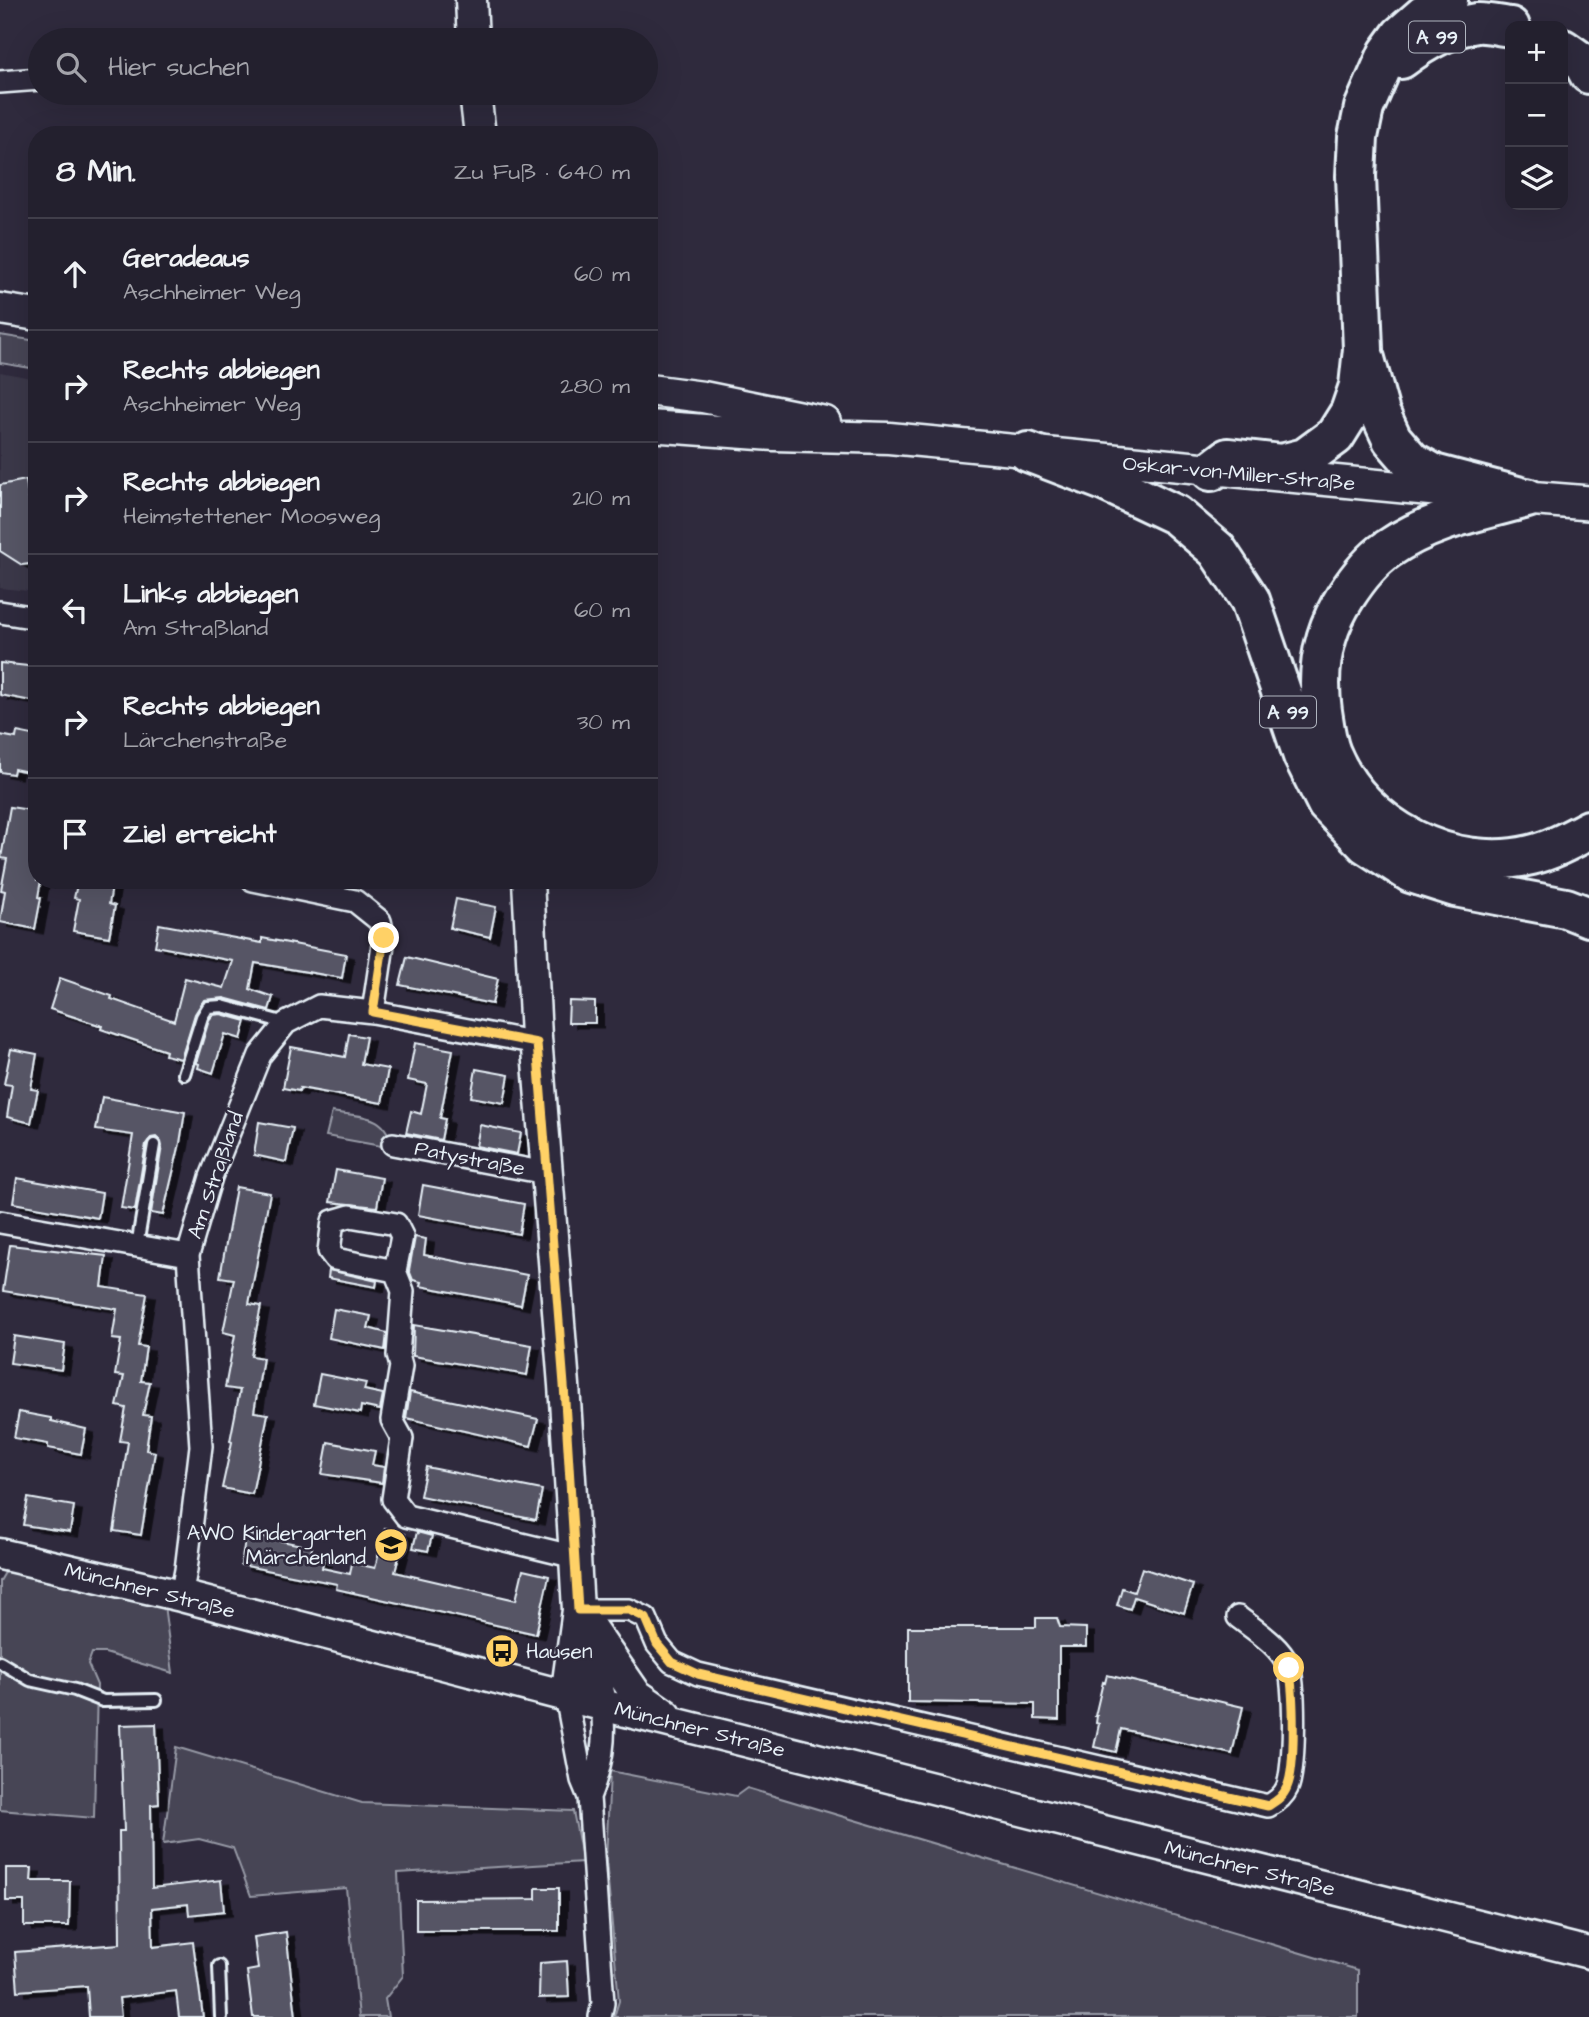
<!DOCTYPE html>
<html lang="de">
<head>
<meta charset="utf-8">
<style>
  :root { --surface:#23202e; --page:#2b2836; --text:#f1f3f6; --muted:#a3a3aa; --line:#403e4a }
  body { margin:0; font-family:"Architects Daughter",sans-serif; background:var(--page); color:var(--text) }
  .controls { position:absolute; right:21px; top:21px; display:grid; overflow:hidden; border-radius:14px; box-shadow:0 7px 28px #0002 }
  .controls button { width:63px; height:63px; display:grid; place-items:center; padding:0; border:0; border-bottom:2px solid var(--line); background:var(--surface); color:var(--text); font:35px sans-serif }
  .stop { position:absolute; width:21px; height:21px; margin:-16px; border:5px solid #ffd166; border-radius:50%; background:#fff }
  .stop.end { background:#ffd166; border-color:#fff; box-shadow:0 2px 7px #0008 }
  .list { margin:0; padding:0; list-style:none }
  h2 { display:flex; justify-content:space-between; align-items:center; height:91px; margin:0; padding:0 28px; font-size:30px }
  h2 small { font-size:23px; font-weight:400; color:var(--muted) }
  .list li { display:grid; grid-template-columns:46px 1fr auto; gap:21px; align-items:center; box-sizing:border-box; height:112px; padding:0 28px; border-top:2px solid var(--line) }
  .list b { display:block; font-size:26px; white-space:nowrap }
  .list p { margin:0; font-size:23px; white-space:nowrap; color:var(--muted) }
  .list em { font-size:23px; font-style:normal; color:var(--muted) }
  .icon { flex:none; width:38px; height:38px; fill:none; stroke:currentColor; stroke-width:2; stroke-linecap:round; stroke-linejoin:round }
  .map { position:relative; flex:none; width:1589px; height:2017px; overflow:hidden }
  .search { position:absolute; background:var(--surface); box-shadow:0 7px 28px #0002; left:28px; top:28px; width:630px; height:77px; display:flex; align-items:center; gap:18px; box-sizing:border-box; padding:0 24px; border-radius:38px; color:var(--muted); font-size:26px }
  .panel { position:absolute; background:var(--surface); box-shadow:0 7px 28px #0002; left:28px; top:126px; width:630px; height:763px; border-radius:28px }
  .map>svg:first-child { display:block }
</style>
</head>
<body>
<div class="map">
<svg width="1589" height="2017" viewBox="0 0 1589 2017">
  <defs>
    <filter id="shadow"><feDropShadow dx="8" dy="4.5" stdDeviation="0" flood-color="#0009"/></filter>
  </defs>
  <rect width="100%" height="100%" fill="#2f2a3d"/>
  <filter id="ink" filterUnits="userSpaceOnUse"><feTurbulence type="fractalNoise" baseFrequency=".0143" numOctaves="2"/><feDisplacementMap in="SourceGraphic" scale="14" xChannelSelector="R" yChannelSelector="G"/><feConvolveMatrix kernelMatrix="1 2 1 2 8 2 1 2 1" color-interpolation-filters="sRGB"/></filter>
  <g filter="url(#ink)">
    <!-- built -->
    <path fill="#3b3749" d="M0,372L37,379V592L0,588Z"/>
    <!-- green -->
    <path fill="#464455" stroke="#979aa6" stroke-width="2" d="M0,335L37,341V369L0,363Z
      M332,1112C362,1117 387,1113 392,1148L326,1136Z
      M7,1569L164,1605L173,1673L105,1653H92L88,1664L97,1685L94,1818L0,1810V1581Z
      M176,1747L362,1803L573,1811L583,1862L398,1873L403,1976L385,1999L388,2017H359L346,1888L251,1896L233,1848L199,1839L163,1844Z
      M610,1771L736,1796L747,1788L1358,1970V2017H614L619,2001L606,1860Z"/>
    <!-- building -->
    <path fill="#575565" stroke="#e8f1f8" stroke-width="2" filter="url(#shadow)" d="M26,480L30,506L37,511V563L22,565L0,551V485Z
      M0,663L37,667V702L0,695Z
      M17,732L37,736V774L14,769L13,774L0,772V735L16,738Z
      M10,807L37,811V880H41L38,897L41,898L35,929L0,922L5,891L1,890L7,859L1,858Z
      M78,880H113L109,904L115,906L109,937L73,931L79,899L74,898Z
      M456,899L496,907L490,937L450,928Z
      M159,924L262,943V938L346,954L342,978L255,963L250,989L273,997L269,1010L224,998L204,1000L195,1014L181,1059L165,1055L166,1051L101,1029L102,1026L50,1009L60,978L112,996L111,999L174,1021L185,978L224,988L233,961L155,946Z
      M407,957L498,979L492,1004L400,985Z
      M569,1001L595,1002V1023H568Z
      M221,1014L246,1021L241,1039L225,1034L213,1073L198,1068L199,1064L196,1063L209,1020L213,1015Z
      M349,1034L366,1037L361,1064L388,1069L382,1103L300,1088L299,1091L283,1088L291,1047L345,1057Z
      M415,1043L453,1050L440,1118L445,1119L441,1140L406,1133L411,1111L421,1114L427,1084L408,1080Z
      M11,1049L37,1054L31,1089L38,1090L31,1123L7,1117L12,1085L4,1084Z
      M476,1069L509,1075L504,1103L471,1097Z
      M102,1097L185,1112L180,1143L163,1215L151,1213L162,1146L161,1142L156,1137L151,1138L146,1144L135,1210L121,1208L133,1135L96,1130Z
      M259,1122L293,1128L286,1162L254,1155Z
      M480,1125L521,1133L517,1154L476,1146Z
      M336,1170L382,1178L377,1207L330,1202Z
      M17,1178L102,1193L98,1218L13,1203Z
      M423,1185L524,1204L519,1234L418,1215Z
      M236,1187L270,1193L249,1304L261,1306L251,1356L263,1358L254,1412L268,1414L252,1494L222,1488L232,1442L230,1441L240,1390L225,1388L235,1335L223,1332L234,1279L220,1277Z
      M415,1237L426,1239L424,1255L527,1275L521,1305L420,1286L421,1282L413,1280L409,1270Z
      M10,1245L106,1256L102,1287L147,1294L138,1346L146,1347L141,1381L150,1382L143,1415L151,1416L146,1450L155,1452L141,1535L114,1531L128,1442L120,1441L126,1408L117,1406L124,1376L115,1375L121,1340L112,1339L117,1309L3,1291Z
      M329,1270L377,1281L376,1287L328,1278Z
      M334,1309L371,1316L368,1328L387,1333L385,1350L329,1338Z
      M414,1325L532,1345L527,1375L413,1356Z
      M14,1336L65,1344L61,1370L10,1363Z
      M320,1374L366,1383L364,1390L383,1394L380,1410L361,1406L360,1413L314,1404Z
      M410,1392L538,1419L531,1446L406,1418Z
      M19,1412L51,1418V1421L86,1429L81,1454L48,1448V1444L14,1438Z
      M328,1442L375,1451L372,1465L384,1467L382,1483L322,1474Z
      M426,1467L542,1490L536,1520L420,1496Z
      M28,1498L74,1506L70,1532L23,1525Z
      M385,1528L405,1534L395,1572L516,1600L523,1570L549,1576L536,1634L336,1589L337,1584L241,1565L246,1534L312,1547L311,1554L324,1557L322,1568L350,1574L352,1563L375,1568Z
      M417,1532L432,1536L428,1551L413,1548Z
      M1142,1568L1193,1585L1184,1613L1134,1597L1130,1609L1117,1605L1122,1588L1134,1592Z
      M1036,1618H1057L1060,1627L1086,1628V1647H1059V1720L1035,1719V1704L908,1702V1627H1036Z
      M1107,1675L1243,1707L1232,1754L1121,1729L1116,1752L1094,1747L1099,1724L1096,1723L1097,1716H1095L1103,1682L1105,1683Z
      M156,1724L159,1804L151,1805L152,1888L221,1880L224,1911L189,1915L188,1904L152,1908L153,1947L193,1942L203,2017H179L176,1991L119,1998L121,2017H89L87,1986L18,1991L15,1952L120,1944L119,1831H124L120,1725Z
      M6,1868H32L31,1881H70L69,1926H24V1901H6Z
      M536,1888H559V1931H416V1900L536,1899Z
      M286,1932L296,2017H253L247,1971L258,1969L254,1937Z
      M567,1961L569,1997L539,1998L540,1963Z"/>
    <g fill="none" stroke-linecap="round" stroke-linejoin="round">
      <!-- lane casing -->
      <g stroke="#e8f1f8" stroke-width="16">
        <path id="lane" d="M184,1074L202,1017L208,1007L222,1006L286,1023
          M137,1246L154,1145
          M0,1662L30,1680L75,1690L103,1701L156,1700
          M219,1966L221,2017"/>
      </g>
      <!-- street casing -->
      <g stroke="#e8f1f8" stroke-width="26">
        <path id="street" d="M0,82L40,79
          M0,612L37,618
          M253,880L355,901L380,921L384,938L373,1012
          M393,1144L546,1173
          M0,1222L188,1255
          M395,1271L335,1259L329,1251L333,1221L350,1216L396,1224L402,1236L395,1271L403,1291L398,1355L401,1366L392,1420L402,1438L393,1499L406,1516L575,1557
          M181,1596L186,1570L201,1446L188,1255L211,1177L260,1055L286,1023L319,1006L373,1012L537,1043
          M578,1610H629L646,1618L657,1644L672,1662L698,1674L1268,1806C1276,1802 1283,1797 1287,1788C1295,1771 1296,1682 1288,1665C1279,1645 1256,1631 1238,1617
          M566,1696L582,1780L589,1797L603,2003L600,2017
          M589,1797C602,1764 606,1740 602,1705"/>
      </g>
      <!-- secondary casing -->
      <g stroke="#e8f1f8" stroke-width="35">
        <path id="secondary" d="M471,0L473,40
          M475,93L480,135
          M0,309L37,315
          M649,390L703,397L825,422
          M649,426L774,435L889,438L1461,493
          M528,880L536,1037L564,1385L575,1557L578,1610L566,1696
          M0,1554L181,1596L566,1696L1589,1953
          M578,1610L636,1694L666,1715
          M582,1627L602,1705"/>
      </g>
      <!-- primary casing -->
      <g stroke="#e8f1f8" stroke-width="38">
        <path id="primary" d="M1527,498L1589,503"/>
      </g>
      <!-- highway casing -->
      <g stroke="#e8f1f8" stroke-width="44">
        <path id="highway" d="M1563,49L1583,63L1589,74
          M1401,59C1422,43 1449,27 1477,23C1487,22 1500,26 1510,27
          M1365,359L1380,413L1392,439L1411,461L1434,474L1525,498
          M1028,452L1104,481L1176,515L1217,550L1250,600L1303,756L1327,804L1366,844L1411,873L1455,887L1566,908L1589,917
          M1211,471L1228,458L1281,464L1305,458L1335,436L1350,412L1359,386L1363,349L1356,176L1358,137L1364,108L1388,53L1401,35L1424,15L1448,0
          M1527,498C1479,511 1430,520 1388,549C1372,560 1357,579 1346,596C1323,631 1316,669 1322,711C1324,724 1326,741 1331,753C1362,828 1452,874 1531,855C1552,850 1570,840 1589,830"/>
      </g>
      <!-- lane -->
      <use href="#lane" stroke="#2f2a3d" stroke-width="10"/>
      <!-- street -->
      <use href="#street" stroke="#2f2a3d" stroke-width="21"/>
      <!-- secondary -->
      <use href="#secondary" stroke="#2f2a3d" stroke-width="30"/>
      <!-- primary -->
      <use href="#primary" stroke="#2f2a3d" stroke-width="33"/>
      <!-- highway -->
      <use href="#highway" stroke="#2f2a3d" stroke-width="38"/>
    </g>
  </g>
  <g fill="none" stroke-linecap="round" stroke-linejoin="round" filter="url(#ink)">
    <!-- route -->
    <path stroke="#ffd166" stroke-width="9" d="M384,938L373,1012L537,1043L564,1385L578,1610H629L646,1618L657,1644L672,1662L698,1674L1268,1806C1276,1801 1283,1797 1287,1787C1296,1767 1294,1691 1289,1668"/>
  </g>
  <!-- icons -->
  <defs>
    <g id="school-disc" transform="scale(1.75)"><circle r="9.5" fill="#ffd166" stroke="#2f2a3d"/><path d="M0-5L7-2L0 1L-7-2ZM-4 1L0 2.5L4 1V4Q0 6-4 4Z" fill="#111"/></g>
    <g id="bus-disc" transform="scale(1.75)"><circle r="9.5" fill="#ffd166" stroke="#2f2a3d"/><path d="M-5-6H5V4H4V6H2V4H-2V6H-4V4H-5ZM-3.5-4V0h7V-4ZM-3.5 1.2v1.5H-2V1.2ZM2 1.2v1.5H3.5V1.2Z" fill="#111"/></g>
  </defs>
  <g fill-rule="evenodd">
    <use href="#school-disc" x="391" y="1545"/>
    <use href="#bus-disc" x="502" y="1651"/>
  </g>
  <g text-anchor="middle" stroke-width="5" stroke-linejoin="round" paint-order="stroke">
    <!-- shield labels -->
    <g fill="#2f2a3d" stroke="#b0b5c0" stroke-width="2">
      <rect x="1409" y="21.5" width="56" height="31" rx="5"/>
      <rect x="1260" y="696.5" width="56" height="31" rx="5"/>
    </g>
    <g font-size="19" font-weight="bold" fill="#e8f1f8">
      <text x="1437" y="44">A 99</text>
      <text x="1288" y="719">A 99</text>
    </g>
    <!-- street labels -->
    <g font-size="21" fill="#e8f1f8" stroke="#2f2a3d">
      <text transform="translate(1239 473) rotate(5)" y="7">Oskar-von-Miller-Straße</text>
      <text transform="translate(470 1158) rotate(11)" y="7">Patystraße</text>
      <text transform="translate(215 1175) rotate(-71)" y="7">Am Straßland</text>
      <text transform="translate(150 1590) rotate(14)" y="7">Münchner Straße</text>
      <text transform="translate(700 1729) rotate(14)" y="7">Münchner Straße</text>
      <text transform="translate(1250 1868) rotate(14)" y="7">Münchner Straße</text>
    </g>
    <!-- poi labels -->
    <g font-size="21" fill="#e8f1f8" stroke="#2f2a3d" text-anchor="end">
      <text x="366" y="1540">AWO Kindergarten<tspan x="366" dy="24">Märchenland</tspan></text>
      <text x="526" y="1658" text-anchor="start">Hausen</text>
    </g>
  </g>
</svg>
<div class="controls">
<button>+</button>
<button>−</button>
<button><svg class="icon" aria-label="layers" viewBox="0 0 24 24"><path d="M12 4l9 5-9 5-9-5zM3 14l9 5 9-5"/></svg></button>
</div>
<div class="stop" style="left:1289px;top:1668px"></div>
<div class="stop end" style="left:384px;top:938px"></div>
<div class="search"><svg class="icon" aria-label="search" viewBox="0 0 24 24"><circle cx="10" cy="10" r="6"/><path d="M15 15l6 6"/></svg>Hier suchen</div>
<section class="panel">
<h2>8 Min.<small>Zu Fuß · 640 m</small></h2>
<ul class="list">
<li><svg class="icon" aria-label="ahead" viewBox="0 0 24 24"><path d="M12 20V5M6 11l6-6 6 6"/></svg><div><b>Geradeaus</b><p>Aschheimer Weg</p></div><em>60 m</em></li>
<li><svg class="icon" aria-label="right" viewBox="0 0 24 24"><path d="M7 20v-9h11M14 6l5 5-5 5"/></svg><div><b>Rechts abbiegen</b><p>Aschheimer Weg</p></div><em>280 m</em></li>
<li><svg class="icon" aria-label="right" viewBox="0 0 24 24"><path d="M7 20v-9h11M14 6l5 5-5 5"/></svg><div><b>Rechts abbiegen</b><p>Heimstettener Moosweg</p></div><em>210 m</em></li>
<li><svg class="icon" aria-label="left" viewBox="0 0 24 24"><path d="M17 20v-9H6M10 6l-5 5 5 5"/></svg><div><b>Links abbiegen</b><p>Am Straßland</p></div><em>60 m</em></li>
<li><svg class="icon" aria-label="right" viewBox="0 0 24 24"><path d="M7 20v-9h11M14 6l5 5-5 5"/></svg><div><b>Rechts abbiegen</b><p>Lärchenstraße</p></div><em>30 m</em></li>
<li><svg class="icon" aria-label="arrive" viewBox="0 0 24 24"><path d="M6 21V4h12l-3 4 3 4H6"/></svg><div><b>Ziel erreicht</b></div></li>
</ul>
</section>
</div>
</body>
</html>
